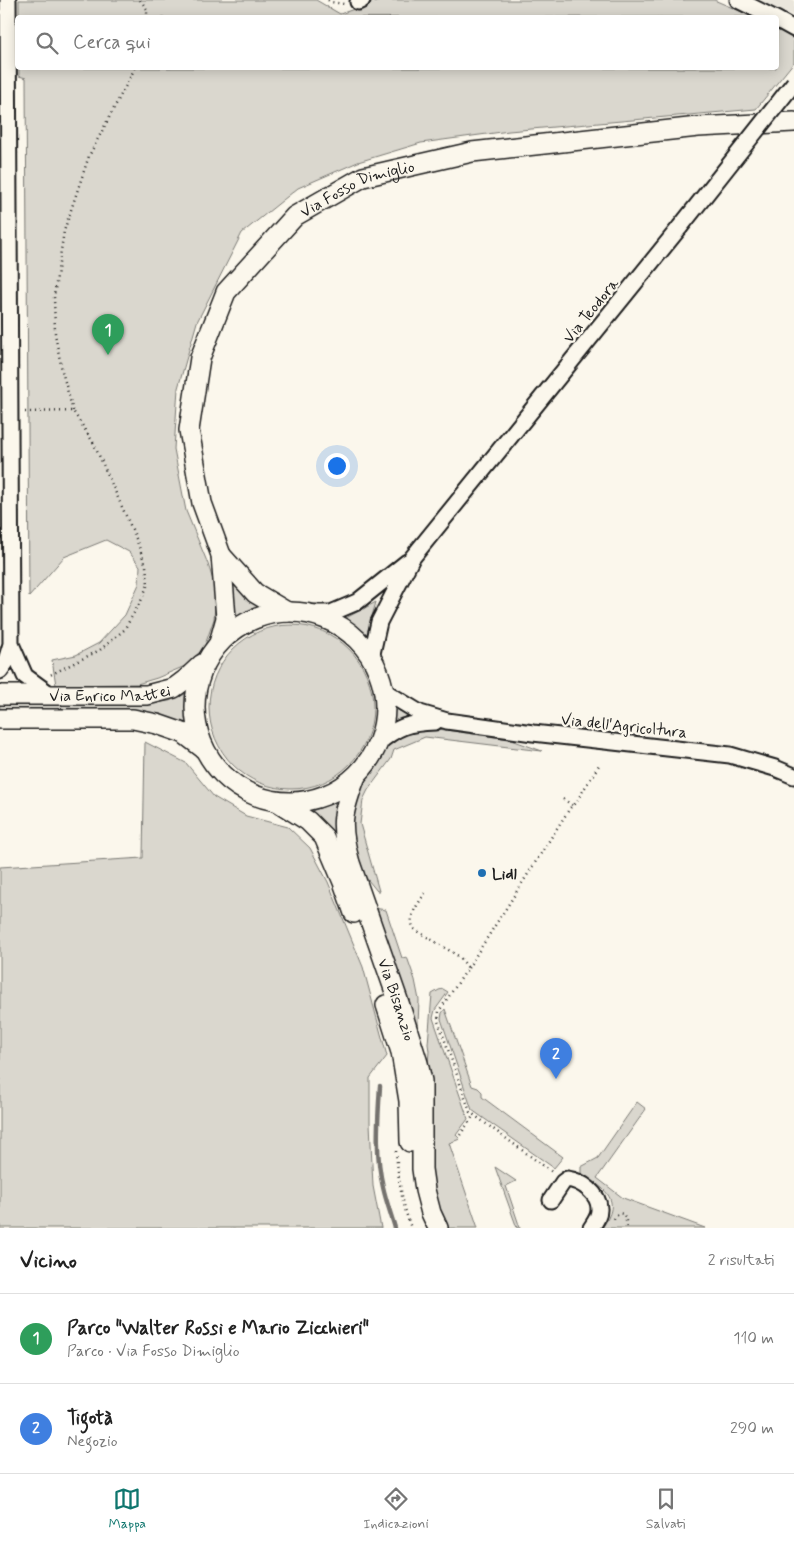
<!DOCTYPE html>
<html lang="it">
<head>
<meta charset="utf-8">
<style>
  :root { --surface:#fff; --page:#f2f2f2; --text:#222; --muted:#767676; --line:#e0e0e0; --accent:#0f766e }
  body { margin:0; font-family:Mynerve,sans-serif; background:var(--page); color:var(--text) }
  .you { position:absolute; left:336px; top:465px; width:18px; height:18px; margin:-12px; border:4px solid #fff; border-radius:50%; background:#1a73e8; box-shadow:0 0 0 8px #1a73e833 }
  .badge { display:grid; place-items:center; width:32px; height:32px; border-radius:50%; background:var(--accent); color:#fff; font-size:16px; font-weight:700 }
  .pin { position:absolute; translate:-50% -41px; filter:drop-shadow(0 1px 2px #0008) }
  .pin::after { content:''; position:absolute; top:26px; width:18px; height:15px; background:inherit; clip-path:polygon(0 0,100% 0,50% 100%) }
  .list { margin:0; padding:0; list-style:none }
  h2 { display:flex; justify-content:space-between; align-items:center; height:65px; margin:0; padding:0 20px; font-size:21px }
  h2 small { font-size:16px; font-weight:400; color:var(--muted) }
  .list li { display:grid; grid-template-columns:32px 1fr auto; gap:15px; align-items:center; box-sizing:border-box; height:90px; padding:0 20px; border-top:1px solid var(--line) }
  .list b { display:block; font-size:19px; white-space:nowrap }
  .list p { margin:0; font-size:16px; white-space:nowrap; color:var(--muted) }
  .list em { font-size:16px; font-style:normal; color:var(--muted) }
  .icon { flex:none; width:28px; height:28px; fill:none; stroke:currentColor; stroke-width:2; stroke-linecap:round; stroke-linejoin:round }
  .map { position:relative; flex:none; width:794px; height:1228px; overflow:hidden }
  .search { position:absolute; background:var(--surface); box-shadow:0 2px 12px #0003; left:15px; right:15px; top:15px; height:55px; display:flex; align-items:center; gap:12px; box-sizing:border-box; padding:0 18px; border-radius:5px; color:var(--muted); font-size:19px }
  .sheet { height:245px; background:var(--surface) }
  nav { display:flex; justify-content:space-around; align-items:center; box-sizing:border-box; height:70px; border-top:1px solid var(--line); background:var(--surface); font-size:14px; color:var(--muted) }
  nav a { display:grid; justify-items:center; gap:2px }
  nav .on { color:var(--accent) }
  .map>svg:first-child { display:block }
</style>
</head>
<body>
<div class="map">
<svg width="794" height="1228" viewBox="0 0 794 1228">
  <rect width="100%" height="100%" fill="#fbf7ec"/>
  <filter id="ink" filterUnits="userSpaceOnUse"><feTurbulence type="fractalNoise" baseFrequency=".02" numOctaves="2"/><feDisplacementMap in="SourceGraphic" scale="10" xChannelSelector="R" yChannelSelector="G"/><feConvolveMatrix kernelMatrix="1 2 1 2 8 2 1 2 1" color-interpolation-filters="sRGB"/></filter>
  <g filter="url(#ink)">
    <!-- built -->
    <path fill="#eae6dc" d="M749,0H794V16L763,6Z"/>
    <!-- green -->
    <path fill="#dad7ce" stroke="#7b7a75" d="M19,0H316L340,14L380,0H714L754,17L19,18Z
      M777,28L794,37V62L756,109L509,131L421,143L358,162L298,188L242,233L197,322L178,388L174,449L186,511L208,564L216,590L214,619L204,648L185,666L157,678L137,684L56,685L52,660L76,655L99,643L125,615L139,584L140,566L129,552L106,540L64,557L29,597L26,78L19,76V68H776Z
      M230,579L269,609L257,611L232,625L235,607Z
      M376,602L367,634L346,618Z
      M209 707a82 82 0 1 1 164 0a82 82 0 1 1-164 0Z
      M190,692L188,727L160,714L139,713H0V703L149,704L169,701Z
      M393,707L409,716L391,724Z
      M431,728L509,739L542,751L425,737L394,750L391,759L368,790L363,800L360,824L379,891H377L359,869L350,825L361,785L375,766L388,743L395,738L412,731Z
      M145,742L186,763L214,797L246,816L288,827L310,848L328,882L363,967L387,1056L370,1078V1123L373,1186L381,1228H0V867L143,858Z
      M333,803L337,805L335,835L331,836L312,814V811Z
      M374,908L386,910L402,958L407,957L415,980L419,1000L418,1026L417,1028Z
      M443,989L448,992L435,1010L433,1018L468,1119L456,1135L460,1139L449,1143L478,1228H445L432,1192L427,1078L429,1051L428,1044L432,994L439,990Z
      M445,1009L472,1086L478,1088L482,1092V1097L563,1157L554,1168L472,1110L441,1019L442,1013Z
      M637,1102L646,1109L597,1178L623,1198L705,1228H602C611,1215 617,1202 603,1189C597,1183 588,1180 581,1173V1167L598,1158Z
      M495,1167L516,1181L506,1186L520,1228H517Z"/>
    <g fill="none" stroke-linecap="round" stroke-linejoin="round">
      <!-- stream -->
      <path stroke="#74726e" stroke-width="4.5" d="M380,1086C378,1119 375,1154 383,1187C386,1201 391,1214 395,1228"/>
      <!-- minor casing -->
      <g stroke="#1c1c1c" stroke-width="19">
        <path id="minor" d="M738,0L774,18
          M358,2L362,0
          M776,19L794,29
          M307,613H331L357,602L407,562
          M11,644L25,676L51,695
          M371,658L379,622L412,558L680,227
          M0,671L5,664L11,644L8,0
          M384,691L420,713L447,721L533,733L730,755L775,768L794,776
          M377,744C398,726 408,723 435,722
          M551,1200L563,1182L567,1179C582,1181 600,1194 599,1210C599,1217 595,1222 591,1228"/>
      </g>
      <!-- major casing -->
      <g stroke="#1c1c1c" stroke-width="22">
        <g id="major">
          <path d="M221,555L255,593L287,612"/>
          <circle cx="290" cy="707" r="95"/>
          <path id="s1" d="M219,643L226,618L221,555L202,503L189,430L200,358L226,292L295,216L363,177L472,152L698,127L794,122"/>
          <path id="s2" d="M0,695H147L174,688L186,679L202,664"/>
          <path d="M0,719H133L157,724L183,733L204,749"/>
          <path id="s3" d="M356,776C342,813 339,824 350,863L400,1006L418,1063L422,1081V1169L425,1190L431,1213L438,1228"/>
          <path d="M278,802L308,821L324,837L343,882L354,913"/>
          <path d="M386,1005L401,1052L409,1101L410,1142"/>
        </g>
      </g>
      <!-- path -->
      <path stroke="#1c1c1c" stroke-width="2.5" stroke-dasharray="1 4" stroke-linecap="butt" d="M140,0L147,9V18
        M328,0L331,2L344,4
        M73,411L62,371L55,334L54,296L64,231L89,156L135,68
        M25,412L73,411L93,442L135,536L146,566L148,584L141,601L124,630L100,650L48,676
        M563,799L572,805
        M425,893C418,905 407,916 414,929L460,957L468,968L439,1011L438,1021L470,1112L552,1172
        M468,968L570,808L576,802L599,765
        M460,1135L474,1115
        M396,1151C398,1178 402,1203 411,1228
        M614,1219L618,1213L624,1214L628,1228"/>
      <!-- minor -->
      <use href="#minor" stroke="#fbf7ec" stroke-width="15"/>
      <!-- major -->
      <use href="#major" stroke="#fbf7ec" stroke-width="19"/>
      <!-- minor-bridge casing -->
      <g stroke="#1c1c1c" stroke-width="19" stroke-linecap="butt">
        <path id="minor-bridge" d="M680,227L794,83"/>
      </g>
      <!-- minor-bridge -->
      <use href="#minor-bridge" stroke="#fbf7ec" stroke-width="15"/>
    </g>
  </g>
  <!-- markers -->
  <circle fill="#1f6fb2" stroke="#fbf7ec" stroke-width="2" cx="482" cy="873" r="5"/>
  <g text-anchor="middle" stroke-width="4.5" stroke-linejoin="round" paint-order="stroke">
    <!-- street labels -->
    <g font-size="16" fill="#1c1c1c" stroke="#fbf7ec">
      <text dy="6" stroke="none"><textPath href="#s1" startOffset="534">Via Fosso Dimiglio</textPath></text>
      <text transform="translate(590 310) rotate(-51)" y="6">Via Teodora</text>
      <text dy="6" stroke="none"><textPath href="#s2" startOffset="110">Via Enrico Mattei</textPath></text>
      <text transform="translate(624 725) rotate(6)" y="6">Via dell'Agricoltura</text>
      <text dy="6" stroke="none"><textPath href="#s3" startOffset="234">Via Bisanzio</textPath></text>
    </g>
    <!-- poi labels -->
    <g font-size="16" font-weight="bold" fill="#1c1c1c" stroke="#fbf7ec" text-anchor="start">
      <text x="492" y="879">Lidl</text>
    </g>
  </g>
</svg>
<div class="you"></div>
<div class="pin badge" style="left:108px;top:355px;background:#2e9e5b">1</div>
<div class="pin badge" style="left:556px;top:1079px;background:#3f7fe0">2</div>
<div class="search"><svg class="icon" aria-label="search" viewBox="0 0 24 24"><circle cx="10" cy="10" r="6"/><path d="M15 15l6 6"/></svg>Cerca qui</div>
</div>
<section class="sheet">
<h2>Vicino<small>2 risultati</small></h2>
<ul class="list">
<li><span class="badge" style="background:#2e9e5b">1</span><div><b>Parco &quot;Walter Rossi e Mario Zicchieri&quot;</b><p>Parco · Via Fosso Dimiglio</p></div><em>110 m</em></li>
<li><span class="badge" style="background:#3f7fe0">2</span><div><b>Tigotà</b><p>Negozio</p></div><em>290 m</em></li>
</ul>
</section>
<nav>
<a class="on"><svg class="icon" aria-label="map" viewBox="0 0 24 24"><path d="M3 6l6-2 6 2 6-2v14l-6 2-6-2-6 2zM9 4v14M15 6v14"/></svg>Mappa</a>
<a><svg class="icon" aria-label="directions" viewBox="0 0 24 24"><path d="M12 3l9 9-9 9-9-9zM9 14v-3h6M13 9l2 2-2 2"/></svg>Indicazioni</a>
<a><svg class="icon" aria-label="saved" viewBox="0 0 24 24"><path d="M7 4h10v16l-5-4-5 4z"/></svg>Salvati</a>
</nav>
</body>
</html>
